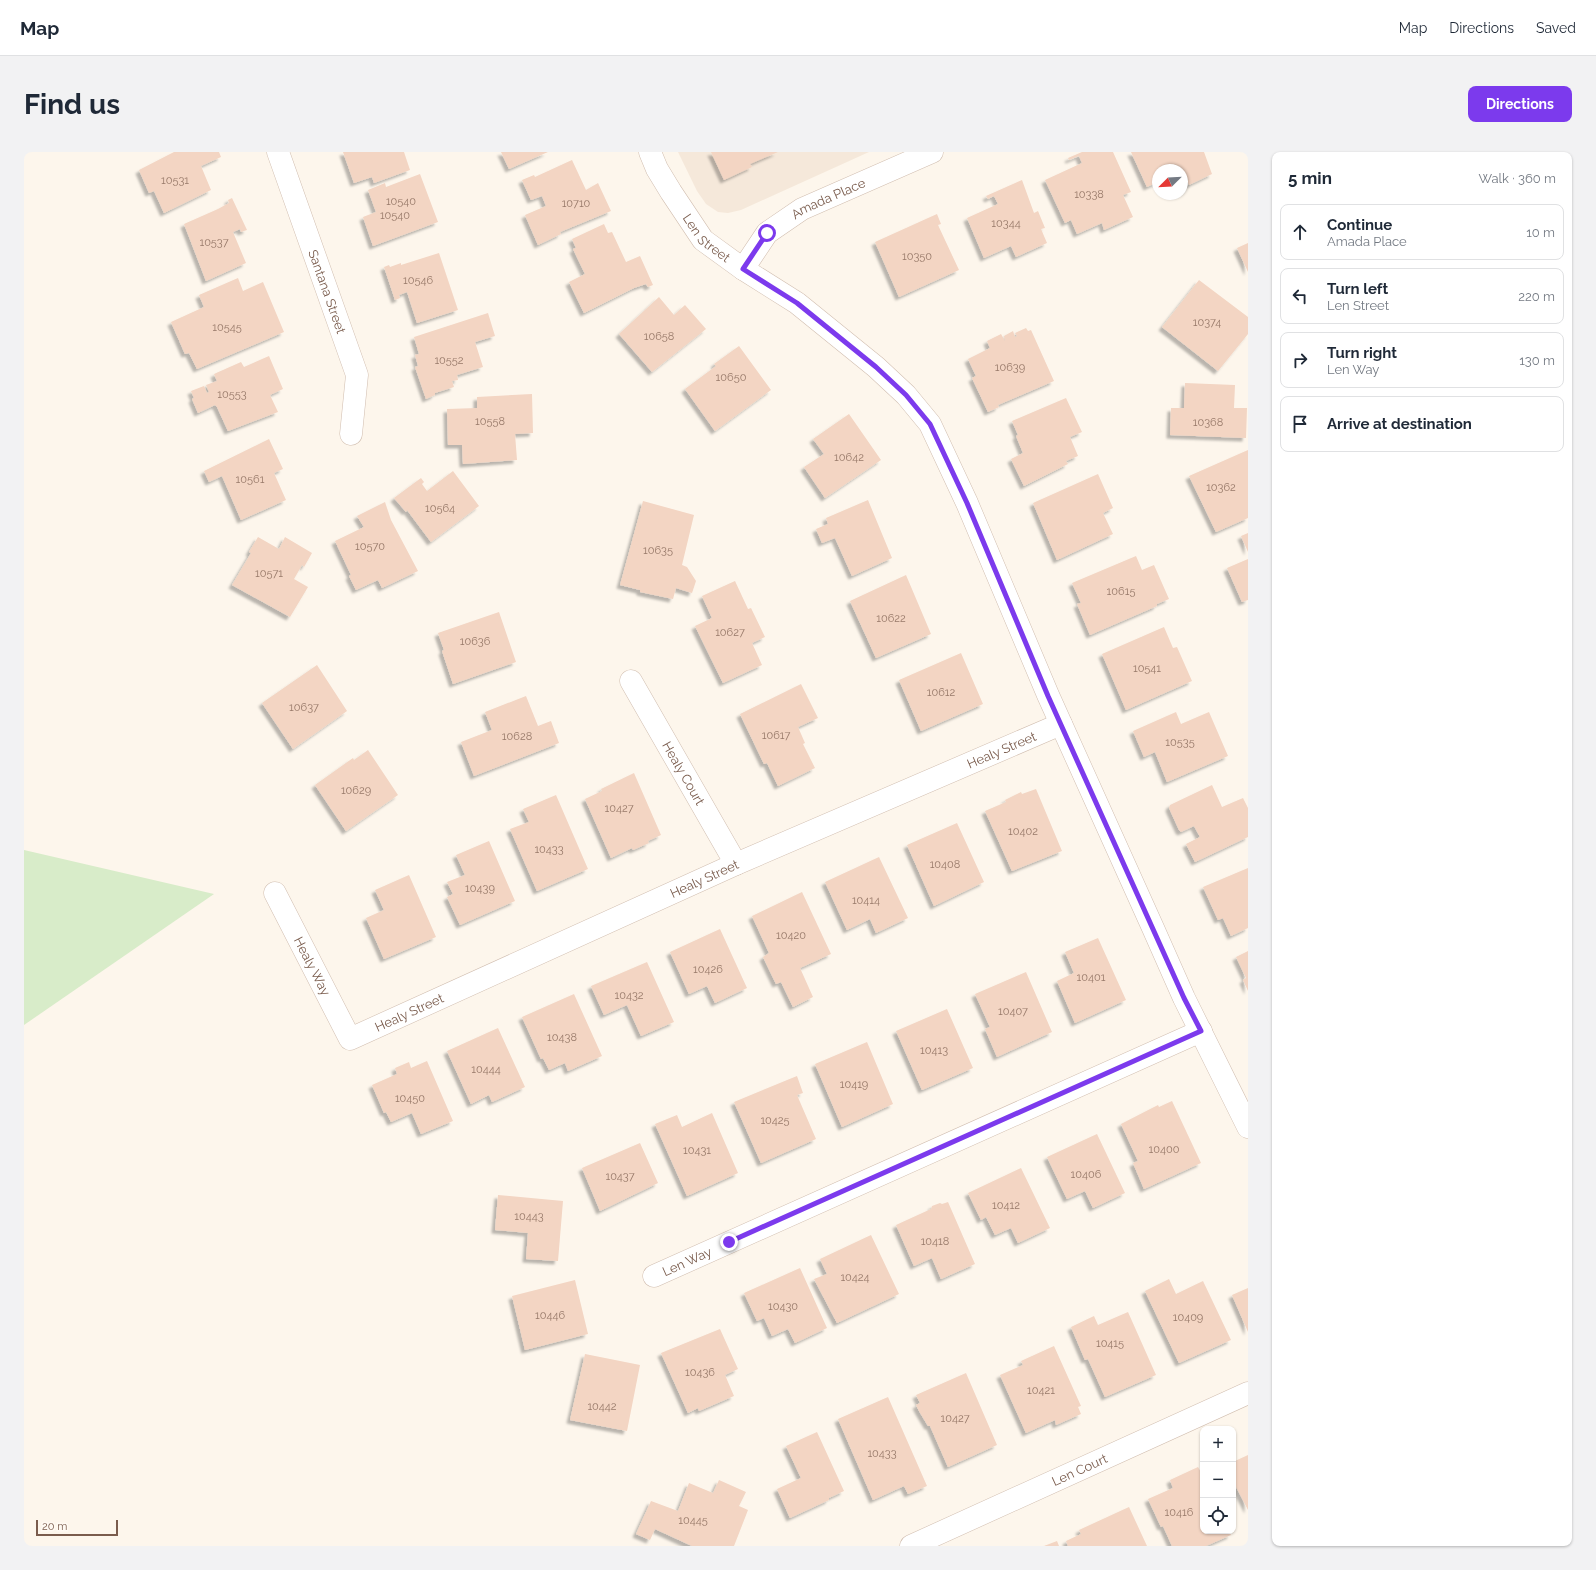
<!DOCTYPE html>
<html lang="en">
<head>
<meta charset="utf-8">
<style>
  :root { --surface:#fff; --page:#f2f2f3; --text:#1f2937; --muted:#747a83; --line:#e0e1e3; --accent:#7c3aed }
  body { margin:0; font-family:Raleway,sans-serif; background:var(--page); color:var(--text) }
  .controls { position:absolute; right:12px; bottom:12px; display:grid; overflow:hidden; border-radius:8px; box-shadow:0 1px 3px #0004 }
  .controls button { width:36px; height:36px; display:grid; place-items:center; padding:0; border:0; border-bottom:1px solid var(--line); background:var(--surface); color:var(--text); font:20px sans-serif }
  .compass { position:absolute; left:1128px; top:12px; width:36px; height:36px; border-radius:50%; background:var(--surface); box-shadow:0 1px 3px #0004; rotate:246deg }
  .scale { position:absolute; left:12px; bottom:10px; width:82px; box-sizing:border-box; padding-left:4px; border:2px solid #7a5c4d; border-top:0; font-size:11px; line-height:14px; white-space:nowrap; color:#7a5c4d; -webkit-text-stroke:3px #fffaf3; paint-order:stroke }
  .stop { position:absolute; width:12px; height:12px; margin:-9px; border:3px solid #7c3aed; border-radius:50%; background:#fff }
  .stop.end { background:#7c3aed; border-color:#fff; box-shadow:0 1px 4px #0008 }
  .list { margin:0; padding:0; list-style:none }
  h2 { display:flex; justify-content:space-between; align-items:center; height:52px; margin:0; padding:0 16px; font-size:17px }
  h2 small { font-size:13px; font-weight:400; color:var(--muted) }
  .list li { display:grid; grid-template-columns:26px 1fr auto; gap:12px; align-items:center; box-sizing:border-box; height:56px; margin:0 8px 8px; padding:0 8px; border:1px solid var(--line); border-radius:8px }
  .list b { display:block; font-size:15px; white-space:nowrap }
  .list p { margin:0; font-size:13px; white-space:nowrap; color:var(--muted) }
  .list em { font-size:13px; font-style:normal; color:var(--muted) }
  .icon { flex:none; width:22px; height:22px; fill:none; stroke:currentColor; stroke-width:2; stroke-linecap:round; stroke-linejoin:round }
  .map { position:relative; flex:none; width:1224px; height:1394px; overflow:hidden; border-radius:8px }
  header { display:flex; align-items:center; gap:24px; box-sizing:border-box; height:56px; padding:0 20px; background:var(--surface); border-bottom:1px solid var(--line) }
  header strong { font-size:19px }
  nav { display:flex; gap:22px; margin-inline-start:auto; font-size:14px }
  .intro { display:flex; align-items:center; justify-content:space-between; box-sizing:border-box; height:96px; padding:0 24px }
  h1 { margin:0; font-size:28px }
  .button { padding:10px 18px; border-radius:8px; background:var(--accent); color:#fff; font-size:14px; font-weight:700 }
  main { display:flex; gap:24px; padding:0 24px }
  aside { flex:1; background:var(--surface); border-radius:8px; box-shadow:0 1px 3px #0004 }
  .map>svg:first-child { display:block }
</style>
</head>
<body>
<header>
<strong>Map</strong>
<nav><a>Map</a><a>Directions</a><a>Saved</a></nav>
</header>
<div class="intro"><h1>Find us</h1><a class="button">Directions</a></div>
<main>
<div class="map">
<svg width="1224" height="1394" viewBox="0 0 1224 1394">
  <defs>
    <filter id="shadow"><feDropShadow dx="-3.5" dy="3.5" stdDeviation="1" flood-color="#0004"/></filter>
  </defs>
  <rect width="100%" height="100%" fill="#fdf6ec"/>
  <!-- residential -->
  <path fill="#f5e8da" d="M654,0H845L717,58L704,61L694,60L682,52L673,39Z"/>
  <!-- green -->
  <path fill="#d8ecc9" d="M0,698L190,742L0,873Z"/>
  <!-- building -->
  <path fill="#f3d5c3" filter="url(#shadow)" d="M150,0H195L197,5L177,14L187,38L140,61L130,39L125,41L115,18Z
    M319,0H380L386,18L350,31L348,25L330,31Z
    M477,0H524L485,17Z
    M687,0H754L726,12L728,15L700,28Z
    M1058,0H1089L1107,40L1099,43L1109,65L1080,78L1078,71L1053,82L1047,68L1041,71L1021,28L1058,11L1055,4L1045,8L1044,6Z
    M1107,0H1180L1188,22L1165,33L1158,18H1134V30L1123,35Z
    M548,8L562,38L574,31L587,59L536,80L537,82L514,93L501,63L522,54L518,44L507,48L498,28L510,23L511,25Z
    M396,22L414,70L349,94L339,65L352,60L344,38L361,31L362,35Z
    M998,28L1010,61L1014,59L1021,76L1017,77L1023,91L992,105L987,94L960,106L943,66L974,52L970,44L964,47L962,44Z
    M208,46L223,78L217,80L216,77L209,80L222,111L182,129L160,72L194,57L205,51L204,48Z
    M913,62L917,72L914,73L935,118L875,145L851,90Z
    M580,72L584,81L588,80L602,110L616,104L629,133L624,135L622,132L610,136L560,161L545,130L561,122L549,97L552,96L548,87Z
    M1224,91V120L1213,96Z
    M415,101L434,158L393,171L383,140L375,143L376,146L371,148L360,115L365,113L366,115L377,111V113Z
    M214,126L219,139L239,130L260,180L173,217L165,201L161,202L147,170L180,155L175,143Z
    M1175,128L1224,165V182L1194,219L1138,175Z
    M635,145L650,163L661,153L682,177L628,220L595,182Z
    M464,161L471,184L451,190L459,215L433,223L434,228L428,229L430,235L411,241V243L402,247L391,215L394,214L391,203L395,202L390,185Z
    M1002,176L1004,179L1007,178L1030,229L974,253L975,255L964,260L948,226L952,224L944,207L966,196L963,189L977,182L981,189L980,184L989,179L991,185L993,184L991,181Z
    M715,194L747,238L691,279L661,237L692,214L690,212Z
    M245,204L259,237L246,243L254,260L204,279L193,255L191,253L174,261L168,247L170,246L167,239L180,234L183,241L185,240L182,233L193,229L190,222L217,210L220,215Z
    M1161,231L1211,233L1210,256H1223L1222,286L1146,283L1147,256H1160Z
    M508,242L509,281L491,282L493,308L439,312L438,293H424L423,257L453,256V245Z
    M1042,246L1058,280L1046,285L1054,304L1042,309L1044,312L1000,334L987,307L999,301L992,284L994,283L988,269Z
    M825,262L857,308L801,346L780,315L800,302L789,287Z
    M245,287L259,317L250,321L262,348L217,368L198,324L185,330L180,319Z
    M1224,298V366L1192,380L1165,324Z
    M429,319L455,354L407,390L383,358L382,360L370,346L397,326L400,330L398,332L403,339Z
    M1074,322L1089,356L1079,361L1089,382L1033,408L1009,351Z
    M844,348L868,406L828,424L811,386L798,391L792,377L804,372L802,366Z
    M619,349L670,363L658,413L663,415L672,429L668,441L652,436L649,447L616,440V438L596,433Z
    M361,350L367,368L394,419L358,436L354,428L332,438L325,424L327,423L311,389L340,375L333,364Z
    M1224,381V400L1217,384Z
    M234,385L255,397L261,385L288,401L280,415L278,413L270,427L284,435L266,465L208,433L227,401L225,400Z
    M1112,404L1118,418L1130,413L1145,447L1133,452V454L1066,483L1053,452L1057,451L1048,431Z
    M1224,407V448L1218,450L1203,416Z
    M882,423L907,482L852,506L826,449Z
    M711,429L724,457L727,456L741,485L728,491L738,513L699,531L671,474L688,466L678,444Z
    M475,460L492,510L429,532L418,499L420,498L414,481Z
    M1140,475L1149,496L1153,495L1168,529L1102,558L1078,502Z
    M937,501L959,552L897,579L875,528Z
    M293,513L323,559L269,597L238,551Z
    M777,532L794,566L774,575L781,591L779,592L791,616L754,634L743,611L740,612L716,562Z
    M502,544L514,574L527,569L535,591L450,624L437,590L468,578L461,560Z
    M1152,560L1157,572L1185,560L1204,604L1143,630L1131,600L1120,605L1109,579Z
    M344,598L374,643L322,679L291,633L329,606L330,608Z
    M610,621L637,683L624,689L625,691L609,698L608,696L587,706L561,647L578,639L577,637Z
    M1188,633L1198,655L1219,646L1224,656V685L1171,710L1162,692L1176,685L1170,674L1157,680L1155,678L1145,656L1146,653Z
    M1012,637L1038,699L988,719L961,659L982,650L981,648L997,640L998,642Z
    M532,643L564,717L513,739L486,677L505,670L499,657Z
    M933,671L960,730L910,754L883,693Z
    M465,689L491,749L436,773L423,745L429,742L423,730L441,723L432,703Z
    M855,705L884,766L852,781L846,767L823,778L801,730Z
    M1224,716V776L1207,784L1199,766L1194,768L1179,735Z
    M385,723L412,785L360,807L342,766L360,758L351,738Z
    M778,740L807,802L776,816L789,845L769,855L757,830L752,832L739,805L745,801L728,764Z
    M696,777L723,836L691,851L683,834L665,842L646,800Z
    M1074,786L1102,848L1051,871L1033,829L1050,821L1041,800Z
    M1224,799V839L1219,828L1222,826L1212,805Z
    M623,810L650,870L617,884L603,853L580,863L567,834Z
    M1002,820L1028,880L973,905L961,877L966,875L951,842Z
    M550,842L578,904L544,919L541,911L525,918L519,906L517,907L498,865Z
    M923,857L949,916L898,938L872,879Z
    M474,876L501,935L468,950L465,943L447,952L423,899Z
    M843,890L869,952L818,975L791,912Z
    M403,909L429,969L397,982L388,961L367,970L362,960L360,961L348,933L373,922L371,916L385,910L387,916Z
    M773,924L779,941L773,943L792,987L737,1011L710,950Z
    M1148,949L1177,1011L1120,1037L1109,1011L1114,1009L1097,972L1134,953L1135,955Z
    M688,961L714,1021L663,1044L631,972L653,963L658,975Z
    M1073,982L1101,1041L1069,1056L1061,1039L1043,1047L1023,1005Z
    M616,991L634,1031L576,1059L558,1016Z
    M997,1016L1026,1076L994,1091L987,1076L971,1083L962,1065L957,1068L944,1041Z
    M474,1043L539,1049L534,1109L502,1107L504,1081L471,1078Z
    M924,1050L951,1112L917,1127L908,1106L890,1114L872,1073L907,1057L908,1054L916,1051L918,1052Z
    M847,1083L875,1142L813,1171L790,1127L803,1122L796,1107Z
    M776,1116L803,1176L771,1191L764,1177L748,1184L740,1166L733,1169L720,1141Z
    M1145,1127L1152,1142L1179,1129L1207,1188L1155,1211L1121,1139Z
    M551,1128L564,1182L501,1198L488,1144Z
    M1224,1136V1180L1208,1143Z
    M1104,1160L1132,1223L1081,1245L1064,1207L1061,1208L1047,1175L1070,1164L1074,1173Z
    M696,1177L714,1217L701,1223L710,1244L675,1259L674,1256L664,1261L637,1201Z
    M1030,1194L1057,1254L1054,1255L1057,1262L1032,1273L1031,1268L1002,1281L976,1223L999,1213L997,1209Z
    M561,1202L616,1213L603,1279L546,1268Z
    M942,1221L973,1293L924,1315L906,1274H904L895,1259L892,1253L896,1251L892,1243Z
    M864,1245L903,1334L884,1342L880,1334L849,1348L814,1267Z
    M793,1280L820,1339L805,1346V1348L766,1366L753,1337L777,1326L762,1294Z
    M1224,1303V1358L1209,1329V1310Z
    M1174,1315L1179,1324V1379H1205L1207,1383L1182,1394H1148L1139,1374L1137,1375L1124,1347L1149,1336L1146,1328Z
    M695,1328L722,1340L715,1354L724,1358L710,1394H668L631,1377L626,1388L612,1382L627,1349L654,1359L665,1331L689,1341Z
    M1105,1355L1123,1394H1044L1042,1389L1057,1382L1055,1378Z
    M1033,1389L1035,1394H1020Z"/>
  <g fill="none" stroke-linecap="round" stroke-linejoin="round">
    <!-- minor casing -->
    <g stroke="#d1beb0" stroke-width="23">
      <g id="minor">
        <path id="s1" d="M254,0L333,223L327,282"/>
        <path id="s2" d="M626,0L633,17L647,40L679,88L719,117L773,151L852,215L882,243L906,272L943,351L1024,543L1129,776L1160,846L1224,975"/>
        <path id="s3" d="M719,117L743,81L778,57L908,0"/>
        <path id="s4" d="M607,529L712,712"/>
        <path id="s5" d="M251,741L326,887L712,712L1037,572"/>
        <path id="s6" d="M630,1124L1177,879"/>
        <path id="s7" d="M887,1394L1224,1241"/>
      </g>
    </g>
    <!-- minor -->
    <use href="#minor" stroke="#fff" stroke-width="22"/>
  </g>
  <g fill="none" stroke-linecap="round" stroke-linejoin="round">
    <!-- route -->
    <path stroke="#7c3aed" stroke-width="5" d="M705,1090L1177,879L1160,846L1024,544L943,351L906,272L882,243L852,215L773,151L719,117L743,81"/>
  </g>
  <g text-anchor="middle" stroke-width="3.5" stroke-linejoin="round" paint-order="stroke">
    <!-- number labels -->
    <g font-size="11" fill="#987a6a">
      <text x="151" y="32">10531</text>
      <text x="1065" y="46">10338</text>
      <text x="377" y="53">10540</text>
      <text x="552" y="55">10710</text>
      <text x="371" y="67">10540</text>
      <text x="982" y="75">10344</text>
      <text x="190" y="94">10537</text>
      <text x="893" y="108">10350</text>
      <text x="394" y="132">10546</text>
      <text x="1183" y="174">10374</text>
      <text x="203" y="179">10545</text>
      <text x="635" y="188">10658</text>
      <text x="425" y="212">10552</text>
      <text x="986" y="219">10639</text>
      <text x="707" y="229">10650</text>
      <text x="208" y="246">10553</text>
      <text x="466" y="273">10558</text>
      <text x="1184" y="274">10368</text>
      <text x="825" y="309">10642</text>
      <text x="226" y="331">10561</text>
      <text x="1197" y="339">10362</text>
      <text x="416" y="360">10564</text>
      <text x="346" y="398">10570</text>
      <text x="634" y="402">10635</text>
      <text x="245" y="425">10571</text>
      <text x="1097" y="443">10615</text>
      <text x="867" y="470">10622</text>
      <text x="706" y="484">10627</text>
      <text x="451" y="493">10636</text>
      <text x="1123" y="520">10541</text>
      <text x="917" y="544">10612</text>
      <text x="280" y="559">10637</text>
      <text x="752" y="587">10617</text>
      <text x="493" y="588">10628</text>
      <text x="1156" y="594">10535</text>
      <text x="332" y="642">10629</text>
      <text x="595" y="660">10427</text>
      <text x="999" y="683">10402</text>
      <text x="525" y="701">10433</text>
      <text x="921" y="716">10408</text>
      <text x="456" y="740">10439</text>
      <text x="842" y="752">10414</text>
      <text x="767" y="787">10420</text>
      <text x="684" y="821">10426</text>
      <text x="1067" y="829">10401</text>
      <text x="605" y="847">10432</text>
      <text x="989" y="863">10407</text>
      <text x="538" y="889">10438</text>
      <text x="910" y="902">10413</text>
      <text x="462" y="921">10444</text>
      <text x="830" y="936">10419</text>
      <text x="386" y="950">10450</text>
      <text x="751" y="972">10425</text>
      <text x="1140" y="1001">10400</text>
      <text x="673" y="1002">10431</text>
      <text x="1062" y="1026">10406</text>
      <text x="596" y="1028">10437</text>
      <text x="982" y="1057">10412</text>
      <text x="505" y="1068">10443</text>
      <text x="911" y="1093">10418</text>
      <text x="831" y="1129">10424</text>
      <text x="759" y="1158">10430</text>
      <text x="526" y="1167">10446</text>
      <text x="1164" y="1169">10409</text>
      <text x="1086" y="1195">10415</text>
      <text x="676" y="1224">10436</text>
      <text x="1017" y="1242">10421</text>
      <text x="578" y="1258">10442</text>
      <text x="931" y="1270">10427</text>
      <text x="858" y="1305">10433</text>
      <text x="1155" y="1364">10416</text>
      <text x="669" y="1372">10445</text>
    </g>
    <!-- street labels -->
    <g font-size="13" fill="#7a5c4d" stroke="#fffaf3">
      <text dy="5" stroke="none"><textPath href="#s3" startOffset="114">Amada Place</textPath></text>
      <text dy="5" stroke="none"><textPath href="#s2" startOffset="104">Len Street</textPath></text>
      <text dy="5" stroke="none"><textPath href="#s1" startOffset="148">Santana Street</textPath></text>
      <text dy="5" stroke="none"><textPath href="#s5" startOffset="877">Healy Street</textPath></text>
      <text dy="5" stroke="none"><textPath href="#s4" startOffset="106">Healy Court</textPath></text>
      <text dy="5" stroke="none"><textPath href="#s5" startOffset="553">Healy Street</textPath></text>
      <text dy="5" stroke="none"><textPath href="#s5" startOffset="82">Healy Way</textPath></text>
      <text dy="5" stroke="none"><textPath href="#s5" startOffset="229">Healy Street</textPath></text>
      <text dy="5" stroke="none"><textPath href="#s6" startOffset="36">Len Way</textPath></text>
      <text dy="5" stroke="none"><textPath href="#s7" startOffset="185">Len Court</textPath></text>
    </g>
  </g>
</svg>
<div class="controls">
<button>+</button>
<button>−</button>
<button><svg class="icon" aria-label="locate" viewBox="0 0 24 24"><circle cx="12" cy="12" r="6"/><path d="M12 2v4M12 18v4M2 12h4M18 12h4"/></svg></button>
</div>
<svg class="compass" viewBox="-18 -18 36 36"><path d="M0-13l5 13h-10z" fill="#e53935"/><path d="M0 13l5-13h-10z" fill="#747a83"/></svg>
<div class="scale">20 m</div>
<div class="stop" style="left:743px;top:81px"></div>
<div class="stop end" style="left:705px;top:1090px"></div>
</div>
<aside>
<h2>5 min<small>Walk · 360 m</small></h2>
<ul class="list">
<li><svg class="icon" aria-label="ahead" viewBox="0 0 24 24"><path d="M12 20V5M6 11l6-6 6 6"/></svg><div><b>Continue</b><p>Amada Place</p></div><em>10 m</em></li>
<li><svg class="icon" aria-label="left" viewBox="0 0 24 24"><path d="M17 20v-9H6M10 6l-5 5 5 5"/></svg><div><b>Turn left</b><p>Len Street</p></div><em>220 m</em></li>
<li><svg class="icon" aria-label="right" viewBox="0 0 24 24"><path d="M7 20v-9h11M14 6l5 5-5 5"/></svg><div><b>Turn right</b><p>Len Way</p></div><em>130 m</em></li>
<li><svg class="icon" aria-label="arrive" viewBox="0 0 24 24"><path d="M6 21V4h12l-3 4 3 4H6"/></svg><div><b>Arrive at destination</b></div></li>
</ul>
</aside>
</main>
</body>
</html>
